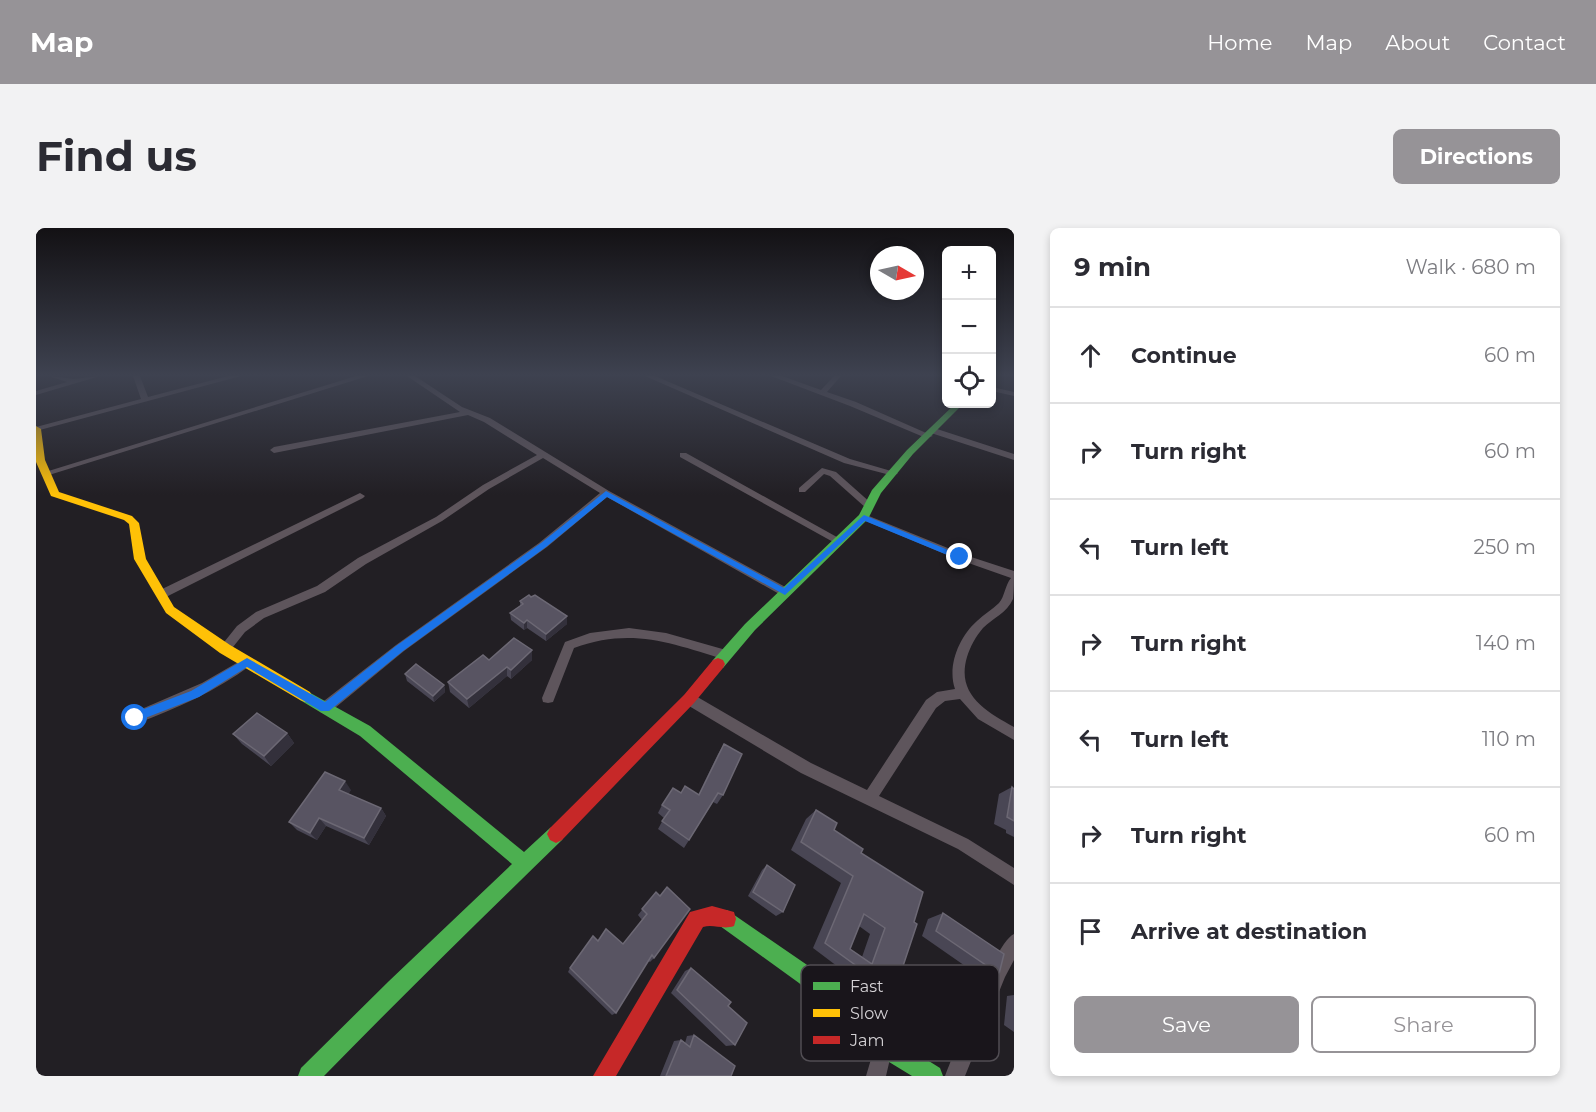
<!DOCTYPE html>
<html lang="en">
<head>
<meta charset="utf-8">
<style>
  :root { --surface:#fff; --page:#f2f2f3; --text:#2b2b33; --muted:#7c7c81; --line:#e1e1e2; --accent:#969397 }
  body { margin:0; font-family:Montserrat,sans-serif; background:var(--page); color:var(--text) }
  .controls { position:absolute; right:18px; top:18px; display:grid; overflow:hidden; border-radius:9px; box-shadow:0 3px 9px #0003 }
  .controls button { width:54px; height:54px; display:grid; place-items:center; padding:0; border:0; border-bottom:2px solid var(--line); background:var(--surface); color:var(--text); font:30px sans-serif }
  .compass { position:absolute; left:834px; top:18px; width:54px; height:54px; border-radius:50%; background:var(--surface); box-shadow:0 3px 9px #0003; rotate:99deg }
  .stop { position:absolute; width:18px; height:18px; margin:-14px; border:4px solid #1a73e8; border-radius:50%; background:#fff }
  .stop.end { background:#1a73e8; border-color:#fff; box-shadow:0 2px 6px #0008 }
  .list { margin:0; padding:0; list-style:none }
  h2 { display:flex; justify-content:space-between; align-items:center; height:78px; margin:0; padding:0 24px; font-size:26px }
  h2 small { font-size:20px; font-weight:400; color:var(--muted) }
  .list li { display:grid; grid-template-columns:39px 1fr auto; gap:18px; align-items:center; box-sizing:border-box; height:96px; padding:0 24px; border-top:2px solid var(--line) }
  .list b { display:block; font-size:22px; white-space:nowrap }
  .list em { font-size:20px; font-style:normal; color:var(--muted) }
  .actions { display:flex; gap:12px; padding:18px 24px }
  .actions a { flex:1; padding:14px 0; border:2px solid var(--accent); border-radius:9px; text-align:center; font-size:21px; color:var(--accent) }
  .actions .main { background:var(--accent); color:#fff }
  .icon { flex:none; width:33px; height:33px; fill:none; stroke:currentColor; stroke-width:2; stroke-linecap:round; stroke-linejoin:round }
  .map { position:relative; flex:none; width:978px; height:848px; overflow:hidden; border-radius:9px }
  header { display:flex; align-items:center; gap:36px; box-sizing:border-box; height:84px; padding:0 30px; background:var(--accent); color:#fff }
  header strong { font-size:28px }
  nav { display:flex; gap:33px; margin-inline-start:auto; font-size:21px }
  .intro { display:flex; align-items:center; justify-content:space-between; box-sizing:border-box; height:144px; padding:0 36px }
  h1 { margin:0; font-size:42px }
  .button { padding:15px 27px; border-radius:9px; background:var(--accent); color:#fff; font-size:21px; font-weight:700 }
  main { display:flex; gap:36px; padding:0 36px }
  aside { flex:1; background:var(--surface); border-radius:9px; box-shadow:0 3px 9px #0003 }
  .map>svg:first-child { display:block }
</style>
</head>
<body>
<header>
<strong>Map</strong>
<nav><a>Home</a><a>Map</a><a>About</a><a>Contact</a></nav>
</header>
<div class="intro"><h1>Find us</h1><a class="button">Directions</a></div>
<main>
<div class="map">
<svg width="978" height="848" viewBox="0 0 978 848">
  <rect width="100%" height="100%" fill="#221f24"/>
  <g fill="none" stroke-linecap="round" stroke-linejoin="round">
    <!-- street -->
    <path fill="#5e555c" fill-rule="evenodd" d="M13,148L38,151L64,148L0,167V163L31,154Z
      M97,148H104L112,169L192,148H205L0,203V199L105,171Z
      M320,148H332L13,247H7L6,245Z
      M371,148H379L426,179L454,190L573,263L753,361L754,364L749,368L745,367L571,269L511,319L368,423L294,484L289,486L284,484L283,480L284,476L360,417L503,315L564,265L507,230L453,261L406,293L330,336L289,364L228,390L209,404L193,424H185L183,421L185,418L201,398L220,384L281,358L322,330L400,289L447,257L501,227L448,194L432,187L238,225L234,222L238,219L424,184Z
      M609,148H619L814,231L862,245L858,248L808,235Z
      M735,148H746L785,162L798,148H805L791,164L820,174L897,208L890,210L814,178Z
      M956,159L978,164V168L956,163Z
      M895,201H901L978,226V232L895,205Z
      M644,225H650L808,313L803,316L799,315L644,229Z
      M786,240L800,244L836,276V280H830L794,248L788,246L769,264H763V260Z
      M324,265L329,268L327,270L130,369L126,370L121,366L122,363Z
      M828,286L929,327L978,343C978,352 978,363 977,371C971,385 957,390 947,400C940,408 934,419 931,429C920,466 949,483 978,499V512L942,491L924,471L909,473L900,480L843,568L932,611L978,640V657L922,621L765,545L648,475L647,471L648,467L653,466L658,467L775,535L831,562L890,472L901,464L919,461C911,438 923,409 941,393C948,386 956,382 963,375C969,368 969,357 975,350L921,331L825,291L823,289Z
      M593,400L630,405L690,422L694,424L696,427L694,430L690,432C635,415 595,399 538,420L517,474L512,475L507,474L506,470L529,414L554,405Z
      M211,429L215,431L217,434L215,437C180,463 140,481 99,496L94,494L92,490L94,486L166,455Z
      M978,706V732L969,749L929,848H909C919,823 959,714 978,706Z
      M848,809L855,811L857,818L850,848H830L841,811Z"/>
    <!-- fast -->
    <path fill="#4caf50" fill-rule="evenodd" d="M919,176H927L877,226L845,265L832,291L719,402L687,440H677L675,436L677,432L709,396L823,287L836,262L871,222Z
      M269,462L334,498L488,624L514,600L520,597L526,600L529,606L526,612C447,689 366,768 288,848H262L265,840L353,753L476,636L324,508L264,472L262,468L264,464Z
      M691,682L777,741L856,810L904,840L907,848H876L840,826L763,755L684,698L682,691L684,684Z"/>
    <!-- slow -->
    <path fill="#ffc107" fill-rule="evenodd" d="M0,198L5,201L9,232L23,264L96,288L103,295L110,331L138,379L194,417L274,464L276,468L274,472L269,474L264,472L184,425L130,385L98,331L93,296L88,292L15,268L0,234Z"/>
    <!-- jam -->
    <path fill="#c62828" fill-rule="evenodd" d="M682,430L687,432L689,436L687,440L658,475L526,612L520,615L514,612L511,606L514,600L648,467L677,432Z
      M676,678L698,684L700,691L698,698C687,702 678,696 667,699L580,848H557L654,684Z"/>
  </g>
  <!-- wall -->
  <path fill="#494654" fill-rule="evenodd" d="M484,373L531,396L510,413L491,400L488,402L475,392L474,385L484,378Z
    M496,422V432L475,451L471,448L433,480L414,464L412,454L453,432Z
    M369,446L408,457L409,464L398,474L371,453Z
    M251,505L258,515L235,538L206,516L197,506Z
    M688,516L687,567L681,576L677,574L648,620L622,601L628,590L622,585L626,577L645,565L662,567L682,526Z
    M976,559L978,561V609L970,605V602L958,596L963,566Z
    M315,562L312,566L345,580L350,588L333,617L290,598L281,612L261,602L253,594Z
    M780,582L798,602L825,625L878,694L858,765L842,769L777,720L805,655L755,622L770,591ZM823,698L834,706L826,729L814,721Z
    M731,637L747,684L740,688L712,668L726,642Z
    M620,664L618,730L614,734L612,733L580,785L576,787L532,744L534,740L562,713L587,716L606,692L602,687Z
    M907,685L963,746L945,749L886,708L892,691Z
    M655,740L692,778L699,817L690,818L635,765L649,743Z
    M978,767V804L968,797L971,768Z
    M658,807L695,848H624L638,813L645,812L649,815L651,808Z"/>
  <!-- shaded-wall -->
  <path fill="#33303b" d="M531,388V396L510,413V406Z
    M491,392V400L488,402V395Z
    M496,422V432L475,451V442Z
    M471,439V448L433,480L431,471Z
    M408,457L409,464L398,474L397,468Z
    M251,505L258,515L235,538L228,528Z
    M309,553L315,562L309,571L303,562Z
    M345,580L350,588L333,617L328,610Z
    M283,590L290,598L281,612L274,605Z"/>
  <!-- building -->
  <path fill="#585462" stroke="#6c6874" stroke-width="1.5" fill-rule="evenodd" d="M493,367L495,369L499,367L531,388L510,406L491,392L488,395L474,385L487,376L484,373Z
    M478,410L496,422L475,442L471,439L431,471L412,454L447,427L453,432Z
    M380,436L408,457L397,468L369,446Z
    M221,485L251,505L228,528L197,506Z
    M688,516L706,526L687,567L682,565L653,612L626,593L634,582L626,577L637,560L645,565L649,558L663,567Z
    M289,544L309,553L303,562L345,580L328,610L283,590L274,605L253,594Z
    M976,559L978,561V593L971,589Z
    M780,582L801,595L798,602L827,621L825,625L887,664L878,694L881,696L858,765L789,715L817,648L765,614ZM828,686L849,700L836,736L814,721Z
    M731,637L759,657L747,684L717,664Z
    M631,659L654,681L618,730L616,727L580,785L534,740L557,708L562,713L570,701L587,716L611,686L606,681L620,664L624,668Z
    M907,685L968,726L963,746L900,703Z
    M655,740L695,774L692,778L711,795L699,817L641,762Z
    M658,807L699,838L695,848H630L645,812L654,819Z"/>
  <!-- sky -->
  <linearGradient id="sky" x2="0" y2="1"><stop stop-color="#131114"/><stop offset="0.55" stop-color="#3e4250"/><stop offset="1" stop-color="#3e4250" stop-opacity="0"/></linearGradient>
  <rect width="978" height="267" fill="url(#sky)"/>
  <!-- route -->
  <path fill="#1a73e8" d="M570,263L748,360L828,287L929,329L921,331L829,293L749,367L571,269L510,319L367,423L293,483H285L211,439L163,469L99,494L95,493V486L155,463L211,430L289,474L360,418L505,315Z"/>
  <!-- legend -->
  <rect x="765" y="737" width="198" height="96" rx="9" fill="#19151b" stroke="#514d53" stroke-width="1.5"/>
  <rect x="777" y="754" width="27" height="8" fill="#4caf50"/>
  <rect x="777" y="781" width="27" height="8" fill="#ffc107"/>
  <rect x="777" y="808" width="27" height="8" fill="#c62828"/>
  <g font-size="16" fill="#d4d1d5">
    <text x="814" y="764">Fast</text>
    <text x="814" y="791">Slow</text>
    <text x="814" y="818">Jam</text>
  </g>
</svg>
<div class="controls">
<button>+</button>
<button>−</button>
<button><svg class="icon" aria-label="locate" viewBox="0 0 24 24"><circle cx="12" cy="12" r="6"/><path d="M12 2v4M12 18v4M2 12h4M18 12h4"/></svg></button>
</div>
<svg class="compass" viewBox="-18 -18 36 36"><path d="M0-13l5 13h-10z" fill="#e53935"/><path d="M0 13l5-13h-10z" fill="#7c7c81"/></svg>
<div class="stop" style="left:99px;top:490px"></div>
<div class="stop end" style="left:924px;top:329px"></div>
</div>
<aside>
<h2>9 min<small>Walk · 680 m</small></h2>
<ul class="list">
<li><svg class="icon" aria-label="ahead" viewBox="0 0 24 24"><path d="M12 20V5M6 11l6-6 6 6"/></svg><div><b>Continue</b></div><em>60 m</em></li>
<li><svg class="icon" aria-label="right" viewBox="0 0 24 24"><path d="M7 20v-9h11M14 6l5 5-5 5"/></svg><div><b>Turn right</b></div><em>60 m</em></li>
<li><svg class="icon" aria-label="left" viewBox="0 0 24 24"><path d="M17 20v-9H6M10 6l-5 5 5 5"/></svg><div><b>Turn left</b></div><em>250 m</em></li>
<li><svg class="icon" aria-label="right" viewBox="0 0 24 24"><path d="M7 20v-9h11M14 6l5 5-5 5"/></svg><div><b>Turn right</b></div><em>140 m</em></li>
<li><svg class="icon" aria-label="left" viewBox="0 0 24 24"><path d="M17 20v-9H6M10 6l-5 5 5 5"/></svg><div><b>Turn left</b></div><em>110 m</em></li>
<li><svg class="icon" aria-label="right" viewBox="0 0 24 24"><path d="M7 20v-9h11M14 6l5 5-5 5"/></svg><div><b>Turn right</b></div><em>60 m</em></li>
<li><svg class="icon" aria-label="arrive" viewBox="0 0 24 24"><path d="M6 21V4h12l-3 4 3 4H6"/></svg><div><b>Arrive at destination</b></div></li>
</ul>
<div class="actions"><a class="main">Save</a><a>Share</a></div>
</aside>
</main>
</body>
</html>
